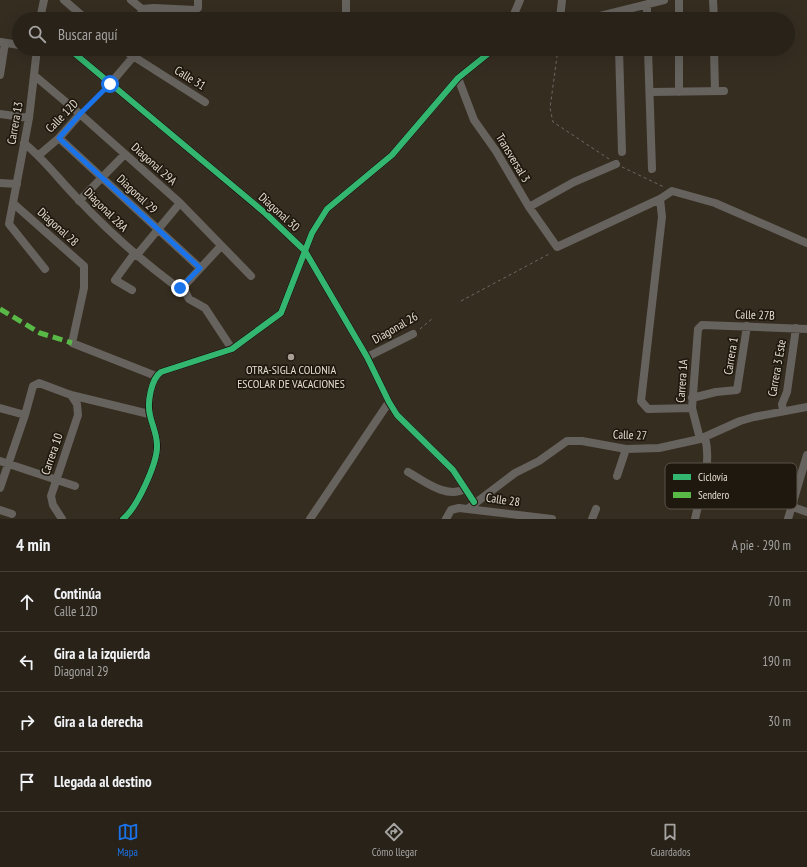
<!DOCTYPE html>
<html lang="es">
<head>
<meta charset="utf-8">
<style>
  :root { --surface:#282219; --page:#342f26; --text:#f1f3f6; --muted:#a5a4a2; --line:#443f38; --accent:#1a73e8 }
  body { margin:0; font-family:"PT Sans Narrow",sans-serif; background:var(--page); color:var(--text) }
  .stop { position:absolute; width:12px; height:12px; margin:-9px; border:3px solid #1a73e8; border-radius:50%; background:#fff }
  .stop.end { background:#1a73e8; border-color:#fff; box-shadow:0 1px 4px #0008 }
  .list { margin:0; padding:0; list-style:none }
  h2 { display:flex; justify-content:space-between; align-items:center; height:52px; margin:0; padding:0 16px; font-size:17px }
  h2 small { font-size:13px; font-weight:400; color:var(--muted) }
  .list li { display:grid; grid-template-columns:26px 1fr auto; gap:12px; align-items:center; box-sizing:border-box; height:60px; padding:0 16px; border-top:1px solid var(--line) }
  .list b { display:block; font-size:15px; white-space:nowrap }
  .list p { margin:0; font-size:13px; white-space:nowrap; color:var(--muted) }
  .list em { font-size:13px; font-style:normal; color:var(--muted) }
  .icon { flex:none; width:22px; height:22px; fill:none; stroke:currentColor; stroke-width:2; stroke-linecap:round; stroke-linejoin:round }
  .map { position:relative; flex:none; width:807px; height:519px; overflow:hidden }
  .search { position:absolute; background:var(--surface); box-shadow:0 4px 16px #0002; left:12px; right:12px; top:12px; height:44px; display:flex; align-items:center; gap:10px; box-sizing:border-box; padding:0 14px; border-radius:22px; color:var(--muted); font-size:15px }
  .sheet { height:292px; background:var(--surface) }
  nav { display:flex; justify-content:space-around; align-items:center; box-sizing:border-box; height:56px; border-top:1px solid var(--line); background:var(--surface); font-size:11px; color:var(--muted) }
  nav a { display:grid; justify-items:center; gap:2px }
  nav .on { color:var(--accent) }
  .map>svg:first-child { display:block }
</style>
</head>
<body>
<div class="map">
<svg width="807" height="519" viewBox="0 0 807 519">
  <rect width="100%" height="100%" fill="#362d21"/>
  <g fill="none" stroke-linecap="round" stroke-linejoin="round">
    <!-- path -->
    <path stroke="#6e6963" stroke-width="1" stroke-dasharray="3 3" stroke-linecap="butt" d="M558,49L550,108L553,122L609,159
      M85,109L104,90
      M622,167L664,187
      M461,301L551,253
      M420,329L433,318"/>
    <!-- minor -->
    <path stroke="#66625d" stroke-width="8" d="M64,0L86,19
      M131,0L142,9
      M346,0V15
      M679,0V19
      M713,0L714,19
      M647,5V19
      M142,9L154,8L195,10L198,8V0
      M40,19L44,0
      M140,19L142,9
      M512,19L520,0
      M560,19L562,0
      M588,19L664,0
      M1,42L19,45
      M37,49L29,118L9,224L45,269
      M55,49L66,50L74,53L265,213L305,251L367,357L389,402L397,415L453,470L474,502
      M122,49L205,102
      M619,49L622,152
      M648,49L652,169
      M679,49V92
      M714,49L715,91
      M0,75L5,43
      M35,76L80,114L180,203L251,276
      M458,78L474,120L496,151L529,207L557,247L660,199L672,191L715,203L807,243
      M110,84L133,57L134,49
      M650,92L724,91
      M0,114L29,118
      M59,138L200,268
      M24,143C45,160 60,181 79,200C109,232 142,261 177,287H183L221,246
      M39,155L59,138L80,114
      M0,183L17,184
      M660,199L662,217L660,234L641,401L648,409L692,408
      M79,201L125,154
      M14,204L84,266V288L72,343L156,376
      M529,207L574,182L616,164
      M136,256L180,203
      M183,287L189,299L205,308L232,349
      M132,290L115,280L134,254
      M367,357L413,334
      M692,398L716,392L737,390L747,326
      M0,408L25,415
      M783,411L782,404L787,392L796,328
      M700,439L692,408L698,329L702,325L807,329
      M0,461L75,486
      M408,472C424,481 446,499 465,489
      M617,476L626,449
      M0,488L25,415L33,386L39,383L71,395L149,414
      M793,507L807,512
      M469,508L515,473L539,461L567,441H582L626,449L659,448L700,439L740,421L754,417L807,407
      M0,510L12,514
      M62,519L53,505L51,496L78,415L77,404L71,395
      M123,519C137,508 158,462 157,445C157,434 152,425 150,415C147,403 151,379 161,372L232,349L281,313L312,233L327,209L392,155L458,78L494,49
      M310,519L389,402
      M446,519L451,510L459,508L552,519
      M592,519L596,509
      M695,519C701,492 712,465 705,437
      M788,519L807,455"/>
    <!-- quiet -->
    <path stroke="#58b947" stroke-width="5" stroke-dasharray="10 5" stroke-linecap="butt" d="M0,309L40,333L72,343"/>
    <!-- cycleway casing -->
    <g stroke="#1f180f" stroke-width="8">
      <path id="cycleway" d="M55,49L66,50L74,53L265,213L305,251L367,357L389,402L397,415L453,470L474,502
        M123,519C137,508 158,462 157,445C157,434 152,425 150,415C147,403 151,379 161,372L232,349L281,313L312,233L327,209L392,155L458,78L494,49"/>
    </g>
    <!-- cycleway -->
    <use href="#cycleway" stroke="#33b770" stroke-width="6"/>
  </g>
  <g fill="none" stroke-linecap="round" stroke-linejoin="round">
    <!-- route -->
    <path stroke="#1a73e8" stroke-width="5" d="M110,84L80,114L59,138L200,268L180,288"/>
  </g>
  <!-- markers -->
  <circle fill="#a89f92" stroke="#1f180f" stroke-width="1.5" cx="291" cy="357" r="4"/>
  <g text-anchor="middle" stroke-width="3.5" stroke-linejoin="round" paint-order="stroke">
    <!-- street labels -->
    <g font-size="12" fill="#e6dccf" stroke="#1f180f">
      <text transform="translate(190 78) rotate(32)" y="4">Calle 31</text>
      <text transform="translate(62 116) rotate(-46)" y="4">Calle 12D</text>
      <text transform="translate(15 123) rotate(-80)" y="4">Carrera 13</text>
      <text transform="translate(513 158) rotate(59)" y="4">Transversal 3</text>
      <text transform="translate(154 164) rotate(42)" y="4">Diagonal 29A</text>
      <text transform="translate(137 194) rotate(43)" y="4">Diagonal 29</text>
      <text transform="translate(106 210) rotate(45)" y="4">Diagonal 28A</text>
      <text transform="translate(279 212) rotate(42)" y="4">Diagonal 30</text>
      <text transform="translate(58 227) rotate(42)" y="4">Diagonal 28</text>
      <text transform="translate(755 315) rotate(2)" y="4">Calle 27B</text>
      <text transform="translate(395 328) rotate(-30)" y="4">Diagonal 26</text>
      <text transform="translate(731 356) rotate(-81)" y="4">Carrera 1</text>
      <text transform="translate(777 368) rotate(-80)" y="4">Carrera 3 Este</text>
      <text transform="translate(682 381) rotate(-86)" y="4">Carrera 1A</text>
      <text transform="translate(630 435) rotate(2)" y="4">Calle 27</text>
      <text transform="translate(52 454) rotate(-71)" y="4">Carrera 10</text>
      <text transform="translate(503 500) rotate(8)" y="4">Calle 28</text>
    </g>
    <!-- poi labels -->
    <g font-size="12" fill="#e6dccf" stroke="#1f180f">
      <text x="291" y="374">OTRA-SIGLA COLONIA<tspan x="291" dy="14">ESCOLAR DE VACACIONES</tspan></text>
    </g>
  </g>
  <!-- legend -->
  <rect x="665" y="463" width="132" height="46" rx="6" fill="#1f180f" stroke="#5b5349" stroke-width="1"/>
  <rect x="673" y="474" width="18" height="6" fill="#33b770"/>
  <rect x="673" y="492" width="18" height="6" fill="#58b947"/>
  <g font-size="11" fill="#e6dccf">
    <text x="698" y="481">Ciclovía</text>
    <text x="698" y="499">Sendero</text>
  </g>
</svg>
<div class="stop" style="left:110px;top:84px"></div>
<div class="stop end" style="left:180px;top:288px"></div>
<div class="search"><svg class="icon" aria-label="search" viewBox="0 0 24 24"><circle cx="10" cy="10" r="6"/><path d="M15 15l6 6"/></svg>Buscar aquí</div>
</div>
<section class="sheet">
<h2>4 min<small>A pie · 290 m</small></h2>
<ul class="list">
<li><svg class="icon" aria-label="ahead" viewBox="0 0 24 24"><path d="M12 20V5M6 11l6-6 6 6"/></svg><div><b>Continúa</b><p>Calle 12D</p></div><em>70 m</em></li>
<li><svg class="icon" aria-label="left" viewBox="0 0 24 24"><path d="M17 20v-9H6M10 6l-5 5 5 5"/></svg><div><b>Gira a la izquierda</b><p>Diagonal 29</p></div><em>190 m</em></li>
<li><svg class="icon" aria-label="right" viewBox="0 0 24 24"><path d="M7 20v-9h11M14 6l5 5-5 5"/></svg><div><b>Gira a la derecha</b></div><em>30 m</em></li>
<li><svg class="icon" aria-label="arrive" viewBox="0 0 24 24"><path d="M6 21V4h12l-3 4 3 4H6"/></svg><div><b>Llegada al destino</b></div></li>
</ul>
</section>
<nav>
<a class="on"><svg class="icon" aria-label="map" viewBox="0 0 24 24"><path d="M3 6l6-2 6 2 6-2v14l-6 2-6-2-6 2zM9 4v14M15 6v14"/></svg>Mapa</a>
<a><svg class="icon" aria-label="directions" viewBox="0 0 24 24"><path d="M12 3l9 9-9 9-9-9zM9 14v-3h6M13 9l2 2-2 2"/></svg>Cómo llegar</a>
<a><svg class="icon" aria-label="saved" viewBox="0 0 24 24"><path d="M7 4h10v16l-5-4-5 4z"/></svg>Guardados</a>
</nav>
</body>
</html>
